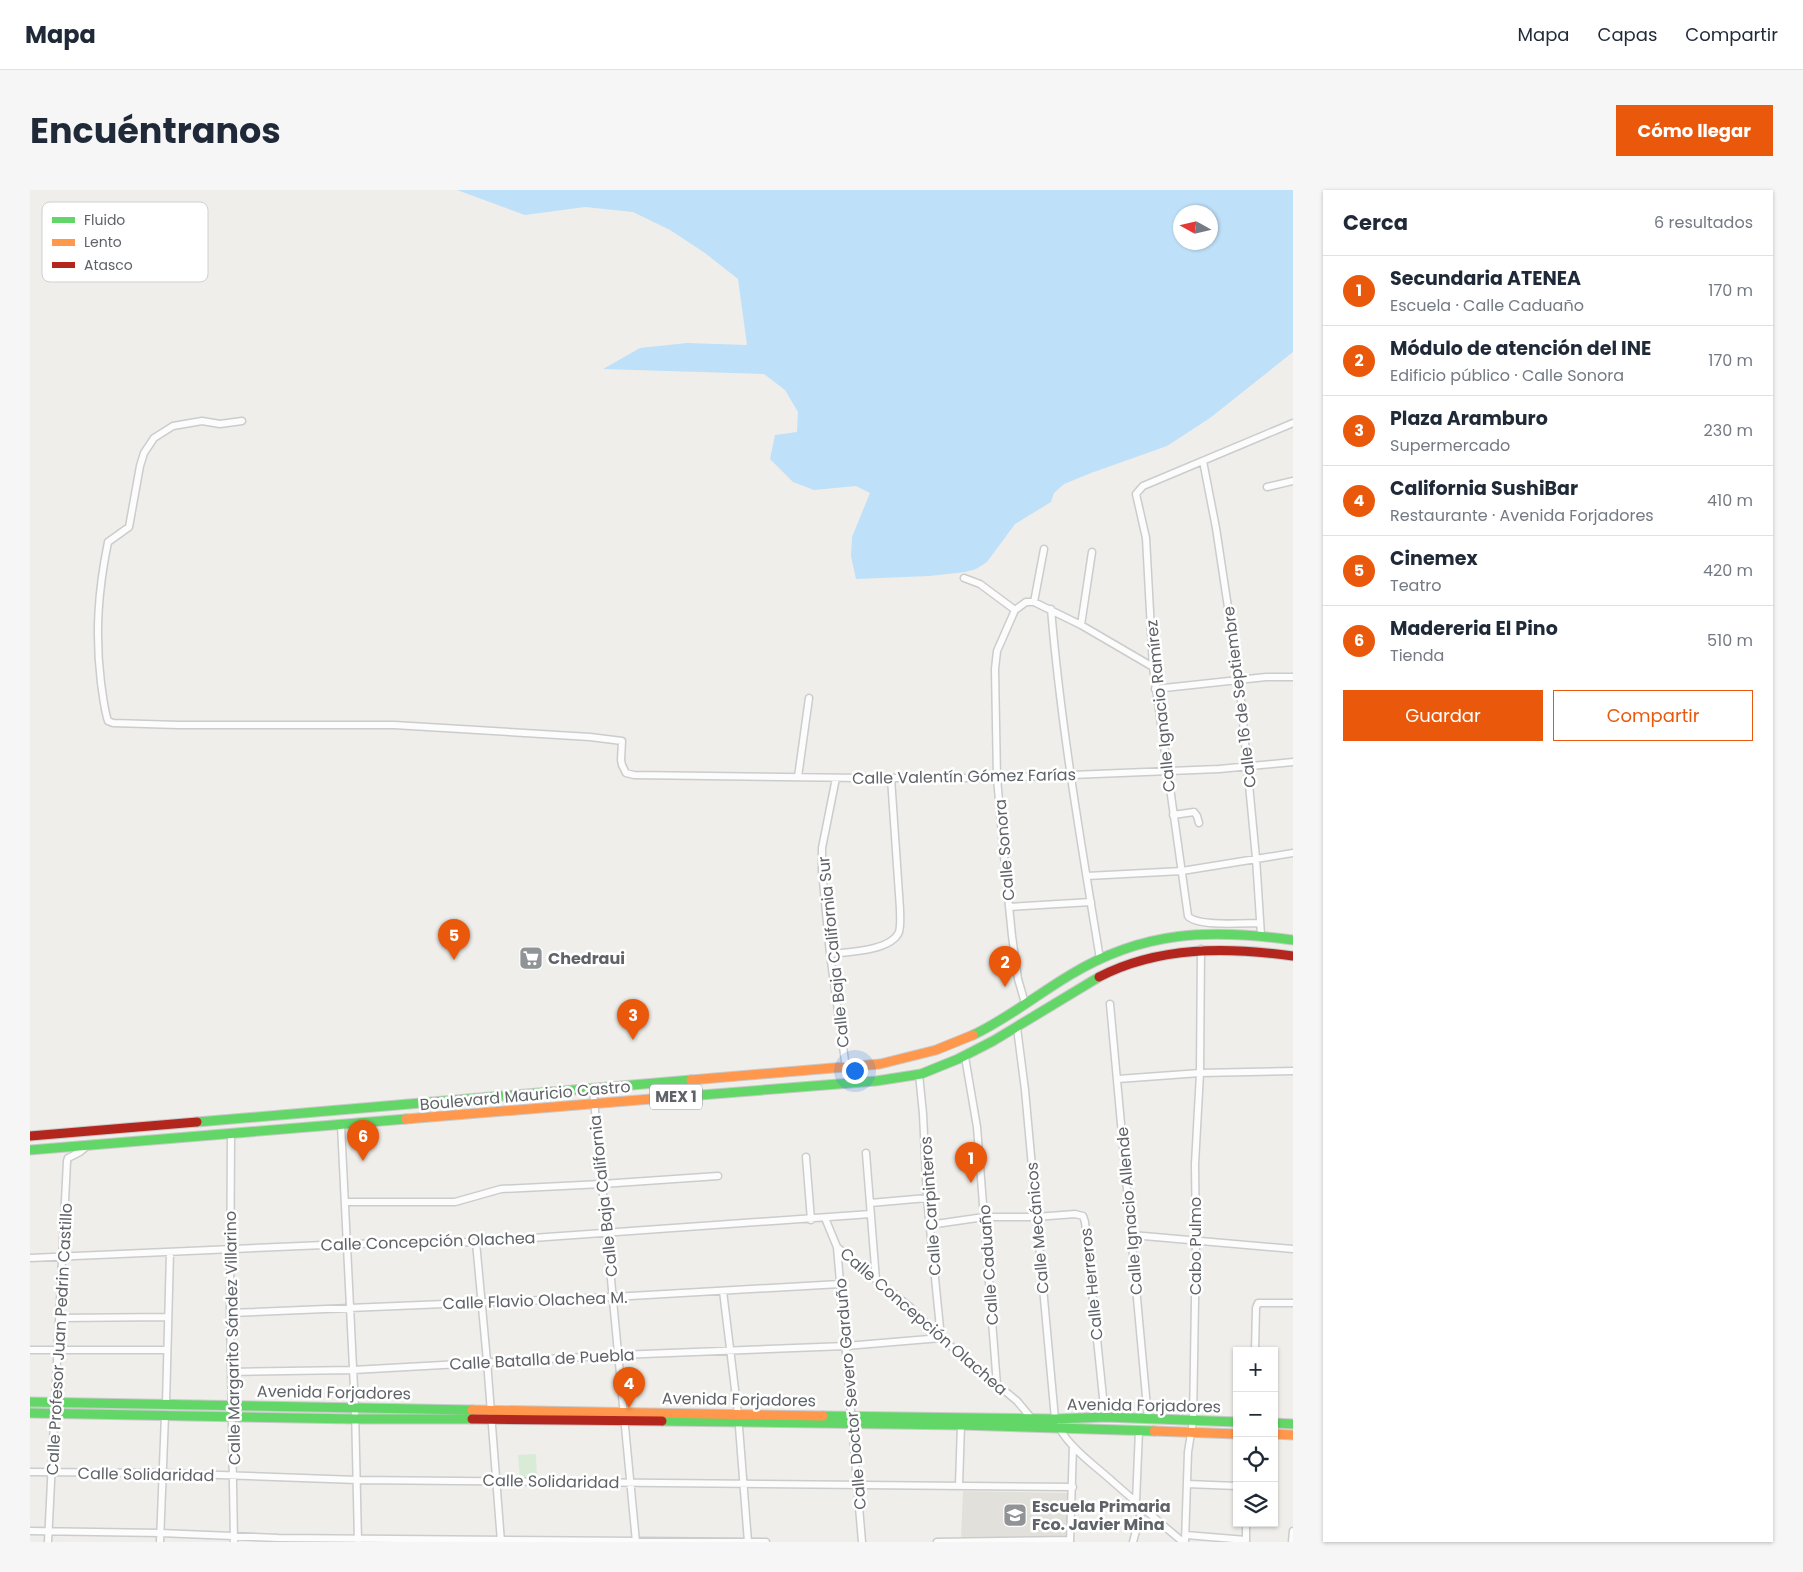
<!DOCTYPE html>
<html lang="es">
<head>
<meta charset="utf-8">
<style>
  :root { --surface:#fff; --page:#f6f6f7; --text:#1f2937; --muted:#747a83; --line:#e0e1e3; --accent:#ea580c }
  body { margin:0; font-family:Poppins,sans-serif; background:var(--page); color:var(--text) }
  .controls { position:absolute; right:15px; bottom:15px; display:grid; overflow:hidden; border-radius:0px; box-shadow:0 1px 4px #0004 }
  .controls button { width:45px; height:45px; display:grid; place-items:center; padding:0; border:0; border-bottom:1px solid var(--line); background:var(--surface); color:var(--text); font:25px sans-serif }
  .compass { position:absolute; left:1143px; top:15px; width:45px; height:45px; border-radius:50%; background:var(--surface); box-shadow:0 1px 4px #0004; rotate:278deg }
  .you { position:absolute; left:824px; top:880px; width:18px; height:18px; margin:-12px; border:4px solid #fff; border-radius:50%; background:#1a73e8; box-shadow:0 0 0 8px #1a73e833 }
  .badge { display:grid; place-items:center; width:32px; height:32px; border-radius:50%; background:var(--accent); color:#fff; font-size:16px; font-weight:700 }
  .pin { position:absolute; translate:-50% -41px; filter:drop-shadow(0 1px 2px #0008) }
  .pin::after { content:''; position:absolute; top:26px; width:18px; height:15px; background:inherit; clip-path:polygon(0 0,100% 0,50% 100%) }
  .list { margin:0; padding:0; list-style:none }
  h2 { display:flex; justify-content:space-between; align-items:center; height:65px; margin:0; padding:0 20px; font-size:21px }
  h2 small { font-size:16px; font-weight:400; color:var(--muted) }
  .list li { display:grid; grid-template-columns:32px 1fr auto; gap:15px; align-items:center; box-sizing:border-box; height:70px; padding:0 20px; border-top:1px solid var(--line) }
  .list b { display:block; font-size:19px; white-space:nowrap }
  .list p { margin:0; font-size:16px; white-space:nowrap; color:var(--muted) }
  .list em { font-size:16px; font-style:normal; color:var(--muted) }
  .actions { display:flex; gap:10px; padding:15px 20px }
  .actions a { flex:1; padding:11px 0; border:1px solid var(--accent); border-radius:0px; text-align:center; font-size:18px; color:var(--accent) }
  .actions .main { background:var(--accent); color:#fff }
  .icon { flex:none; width:28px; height:28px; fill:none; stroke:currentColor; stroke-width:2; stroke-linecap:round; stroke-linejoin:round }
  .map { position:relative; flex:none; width:1263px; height:1352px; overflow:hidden; border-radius:0px }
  header { display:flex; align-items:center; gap:30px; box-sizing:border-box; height:70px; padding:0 25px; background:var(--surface); border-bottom:1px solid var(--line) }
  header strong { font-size:24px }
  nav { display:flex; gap:28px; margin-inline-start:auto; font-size:18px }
  .intro { display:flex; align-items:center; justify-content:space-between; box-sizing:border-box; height:120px; padding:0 30px }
  h1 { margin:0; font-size:35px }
  .button { padding:12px 22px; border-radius:0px; background:var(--accent); color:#fff; font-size:18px; font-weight:700 }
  main { display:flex; gap:30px; padding:0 30px }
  aside { flex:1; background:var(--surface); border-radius:0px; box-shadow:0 1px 4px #0004 }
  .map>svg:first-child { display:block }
</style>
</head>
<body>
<header>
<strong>Mapa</strong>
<nav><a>Mapa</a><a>Capas</a><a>Compartir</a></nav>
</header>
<div class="intro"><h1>Encuéntranos</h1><a class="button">Cómo llegar</a></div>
<main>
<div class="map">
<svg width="1263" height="1352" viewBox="0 0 1263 1352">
  <rect width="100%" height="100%" fill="#efeeea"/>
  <!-- education -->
  <path fill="#e2e0da" d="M933,1301L1037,1303V1347L931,1349Z"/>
  <!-- green -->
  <path fill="#d8ebd6" d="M506,1264L507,1287L490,1289L488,1265Z"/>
  <!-- water -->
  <path fill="#bfe0f9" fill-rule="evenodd" d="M427,0H1263V162L1180,228L1137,256L1061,283L1034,294L1024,303L1021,312L985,334L957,372L946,379L935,382L899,386L826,389L821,366L822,347L840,303L826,296L784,300L763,292L740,269L745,245L767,242L768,222L755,200L734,184L573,179L610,158L657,153L717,155L708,89L675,63L640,40L603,22L555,17L495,25ZM1150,22H1180V52H1150Z"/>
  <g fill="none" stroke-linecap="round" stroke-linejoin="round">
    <!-- street casing -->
    <g stroke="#cbcccc" stroke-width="9">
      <path id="street" d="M212,231L190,234L172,231L143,236L124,248L114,263L110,276L99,337L78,352C68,401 65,444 71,493C73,506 74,519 78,531L83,533L148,535H364L560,547L592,551L591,570L592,575L596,583L604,585L832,588H967L1189,579L1263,572
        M1173,271L1186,338L1209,490L1226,668L1231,745
        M1237,297L1263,291
        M934,388L950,394L985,420
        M1004,412L1014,359
        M1021,419C1031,537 1051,653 1070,769
        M1051,435L1062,362
        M1125,499L1236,487H1263
        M768,587L779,508
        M806,588L792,658V681L800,764L816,878
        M1143,625L1164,622L1167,626L1169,633
        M1057,686L1152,681L1263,663
        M979,717L1061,712
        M1230,733C1214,733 1167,737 1158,726L1123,477L1116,348L1106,304L1113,296L1263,233
        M800,764C818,762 861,761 869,742C871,735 870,726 870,719L861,588
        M995,813L988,789L982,746L973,656L967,588L965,479L967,461L985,420L996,412H1004L1051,435L1123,477
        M1080,814L1118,1228
        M987,838L995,900L1025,1229C1035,1255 1062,1273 1082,1291C1106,1312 1129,1332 1153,1352
        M935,867L947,937L967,1195
        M1088,889L1170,883L1263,881
        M563,900L606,1352
        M311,935L325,1218L328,1352
        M201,944L200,1123L204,1352
        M836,963L846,1090
        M776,967L781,1030
        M315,1012H425L471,999L572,994L688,986
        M840,1013L897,1008
        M795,1028L807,1057L880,1117L911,1148L987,1211L1002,1229
        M899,1035L954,1027H1006L1045,1024L1053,1026L1055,1032L1075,1227
        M1102,1045L1263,1059
        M446,1052L457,1171L471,1352
        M807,1057L832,1352
        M0,1068L317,1054L446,1052L841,1024
        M693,1101L708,1224L718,1352
        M200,1123L583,1107L810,1094
        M30,1128L138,1127
        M0,1160H137
        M1225,1161L1226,1118L1228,1113H1263
        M201,1182L323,1180L589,1165L816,1156L911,1148L897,1008L893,924L889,884
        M136,1214L140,1062
        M0,1282L133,1283L327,1290L1043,1297
        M1157,1294L1207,1296
        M929,1295L931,1235
        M1106,1312L1109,1240
        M0,1341L130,1343L248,1348L736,1352
        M1156,1345L1216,1350
        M18,1352L37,971L38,968L50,962L57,956
        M130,1352L135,1225
        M907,1352L1040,1350
        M1040,1352L1043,1256
        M1103,1352L1112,1319
        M1155,1352L1158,1262L1163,1231L1166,1051L1165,974L1170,883L1171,759
        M1216,1352V1333
        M1262,1352L1263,1341"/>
    </g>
    <!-- fast casing -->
    <g stroke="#cacacb" stroke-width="11">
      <path id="fast" d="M943,845C977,829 1008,804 1040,785C1114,740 1180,739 1263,750
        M633,908L846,891L891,884L928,869L963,851L1069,787
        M167,932L661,890
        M0,960L376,929
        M0,1212L442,1220
        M0,1223L325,1229H442
        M793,1226L1025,1229L1075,1227L1207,1232
        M632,1231L931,1235L1124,1241
        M1244,1233L1263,1234"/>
    </g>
    <!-- slow casing -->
    <g stroke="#cacacb" stroke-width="11">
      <path id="slow" d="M661,890L850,874L906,860L943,845
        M376,929L633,908
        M442,1220L793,1226
        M1124,1241L1207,1244
        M1244,1244L1263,1245"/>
    </g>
    <!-- jam casing -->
    <g stroke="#cacacb" stroke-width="11">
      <path id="jam" d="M1069,787C1129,756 1197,757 1263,766
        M0,946L167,932
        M442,1229L632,1231"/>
    </g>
    <!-- street -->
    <use href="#street" stroke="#fdfcfc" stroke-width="6"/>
    <!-- fast -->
    <use href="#fast" stroke="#63d668" stroke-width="9"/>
    <!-- slow -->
    <use href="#slow" stroke="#ff974d" stroke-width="9"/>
    <!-- jam -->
    <use href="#jam" stroke="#b3261e" stroke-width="9"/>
  </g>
  <!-- icons -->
  <defs>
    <g id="supermarket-square" transform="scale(1.25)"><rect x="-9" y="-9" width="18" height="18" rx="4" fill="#919496" stroke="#fff"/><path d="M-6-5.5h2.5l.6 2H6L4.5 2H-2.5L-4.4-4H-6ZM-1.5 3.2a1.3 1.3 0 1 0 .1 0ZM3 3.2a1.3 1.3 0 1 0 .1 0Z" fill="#fff"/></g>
    <g id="school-square" transform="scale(1.25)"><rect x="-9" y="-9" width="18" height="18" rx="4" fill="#919496" stroke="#fff"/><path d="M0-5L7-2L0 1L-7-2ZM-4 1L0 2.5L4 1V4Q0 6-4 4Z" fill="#fff"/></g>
  </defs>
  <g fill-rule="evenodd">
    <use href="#supermarket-square" x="501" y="768"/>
    <use href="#school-square" x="985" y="1325"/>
  </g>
  <g text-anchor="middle" stroke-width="5" stroke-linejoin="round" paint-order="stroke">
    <!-- shield labels -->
    <rect fill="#fff" stroke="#8f9295" stroke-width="1" x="620" y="894.5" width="52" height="25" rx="4"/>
    <g font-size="15" font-weight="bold" fill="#5f6368">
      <text x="646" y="912">MEX 1</text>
    </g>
    <!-- street labels -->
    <g font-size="16" fill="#5f6368" stroke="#fff">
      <text transform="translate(1209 507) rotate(-97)" y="6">Calle 16 de Septiembre</text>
      <text transform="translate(1130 516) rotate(-96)" y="6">Calle Ignacio Ramírez</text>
      <text transform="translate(934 586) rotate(-1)" y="6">Calle Valentín Gómez Farías</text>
      <text transform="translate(974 660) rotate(-95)" y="6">Calle Sonora</text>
      <text transform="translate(803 762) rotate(-96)" y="6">Calle Baja California Sur</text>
      <text transform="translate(495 905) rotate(-5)" y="6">Boulevard Mauricio Castro</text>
      <text transform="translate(573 1006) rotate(-96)" y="6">Calle Baja California</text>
      <text transform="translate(900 1016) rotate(-94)" y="6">Calle Carpinteros</text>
      <text transform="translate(1099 1021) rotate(-95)" y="6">Calle Ignacio Allende</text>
      <text transform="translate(1007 1038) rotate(-95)" y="6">Calle Mecánicos</text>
      <text transform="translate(398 1051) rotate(-2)" y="6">Calle Concepción Olachea</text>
      <text transform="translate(1165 1056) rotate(-90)" y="6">Cabo Pulmo</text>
      <text transform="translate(958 1075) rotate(-94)" y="6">Calle Caduaño</text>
      <text transform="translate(1061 1094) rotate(-96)" y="6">Calle Herreros</text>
      <text transform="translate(505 1110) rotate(-2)" y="6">Calle Flavio Olachea M.</text>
      <text transform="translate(894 1131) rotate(41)" y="6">Calle Concepción Olachea</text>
      <text transform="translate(202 1148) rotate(-91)" y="6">Calle Margarito Sández Villarino</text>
      <text transform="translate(29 1149) rotate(-87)" y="6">Calle Profesor Juan Pedrin Castillo</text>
      <text transform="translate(512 1169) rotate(-3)" y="6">Calle Batalla de Puebla</text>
      <text transform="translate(304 1202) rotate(1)" y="6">Avenida Forjadores</text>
      <text transform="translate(820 1204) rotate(-95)" y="6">Calle Doctor Severo Garduño</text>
      <text transform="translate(709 1209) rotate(1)" y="6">Avenida Forjadores</text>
      <text transform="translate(1114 1215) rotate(1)" y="6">Avenida Forjadores</text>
      <text transform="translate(116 1284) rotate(1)" y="6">Calle Solidaridad</text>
      <text transform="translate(521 1291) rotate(1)" y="6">Calle Solidaridad</text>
    </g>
    <!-- poi labels -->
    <g font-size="16" font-weight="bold" fill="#5f6368" stroke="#fff" text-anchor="start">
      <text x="518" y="774">Chedraui</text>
      <text x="1002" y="1322">Escuela Primaria<tspan x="1002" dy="18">Fco. Javier Mina</tspan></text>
    </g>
  </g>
  <!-- legend -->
  <rect x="12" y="12" width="166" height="80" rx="8" fill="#fff" stroke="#cfd0d2" stroke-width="1"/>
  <rect x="22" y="27" width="23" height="6" fill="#63d668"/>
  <rect x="22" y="49" width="23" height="7" fill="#ff974d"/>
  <rect x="22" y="72" width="23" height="6" fill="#b3261e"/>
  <g font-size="14" fill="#5f6368">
    <text x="54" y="35">Fluido</text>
    <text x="54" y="57">Lento</text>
    <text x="54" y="80">Atasco</text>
  </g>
</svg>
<div class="controls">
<button>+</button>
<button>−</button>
<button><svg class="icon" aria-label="locate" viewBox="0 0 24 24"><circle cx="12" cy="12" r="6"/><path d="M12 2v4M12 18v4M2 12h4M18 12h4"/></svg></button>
<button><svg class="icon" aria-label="layers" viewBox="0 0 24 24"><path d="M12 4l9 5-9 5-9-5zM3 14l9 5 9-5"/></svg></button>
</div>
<svg class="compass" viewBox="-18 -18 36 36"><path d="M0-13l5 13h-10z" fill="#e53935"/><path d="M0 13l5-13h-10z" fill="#747a83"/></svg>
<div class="you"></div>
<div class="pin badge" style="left:941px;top:993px">1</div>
<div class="pin badge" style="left:975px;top:797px">2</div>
<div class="pin badge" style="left:603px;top:850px">3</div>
<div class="pin badge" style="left:599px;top:1218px">4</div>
<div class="pin badge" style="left:424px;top:770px">5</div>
<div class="pin badge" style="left:333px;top:971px">6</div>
</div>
<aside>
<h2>Cerca<small>6 resultados</small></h2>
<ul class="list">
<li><span class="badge">1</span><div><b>Secundaria ATENEA</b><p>Escuela · Calle Caduaño</p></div><em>170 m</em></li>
<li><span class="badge">2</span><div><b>Módulo de atención del INE</b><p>Edificio público · Calle Sonora</p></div><em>170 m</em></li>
<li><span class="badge">3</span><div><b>Plaza Aramburo</b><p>Supermercado</p></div><em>230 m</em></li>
<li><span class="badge">4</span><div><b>California SushiBar</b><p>Restaurante · Avenida Forjadores</p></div><em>410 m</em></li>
<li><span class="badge">5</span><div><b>Cinemex</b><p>Teatro</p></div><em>420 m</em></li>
<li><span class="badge">6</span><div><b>Madereria El Pino</b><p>Tienda</p></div><em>510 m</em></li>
</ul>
<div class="actions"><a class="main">Guardar</a><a>Compartir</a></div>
</aside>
</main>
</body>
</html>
